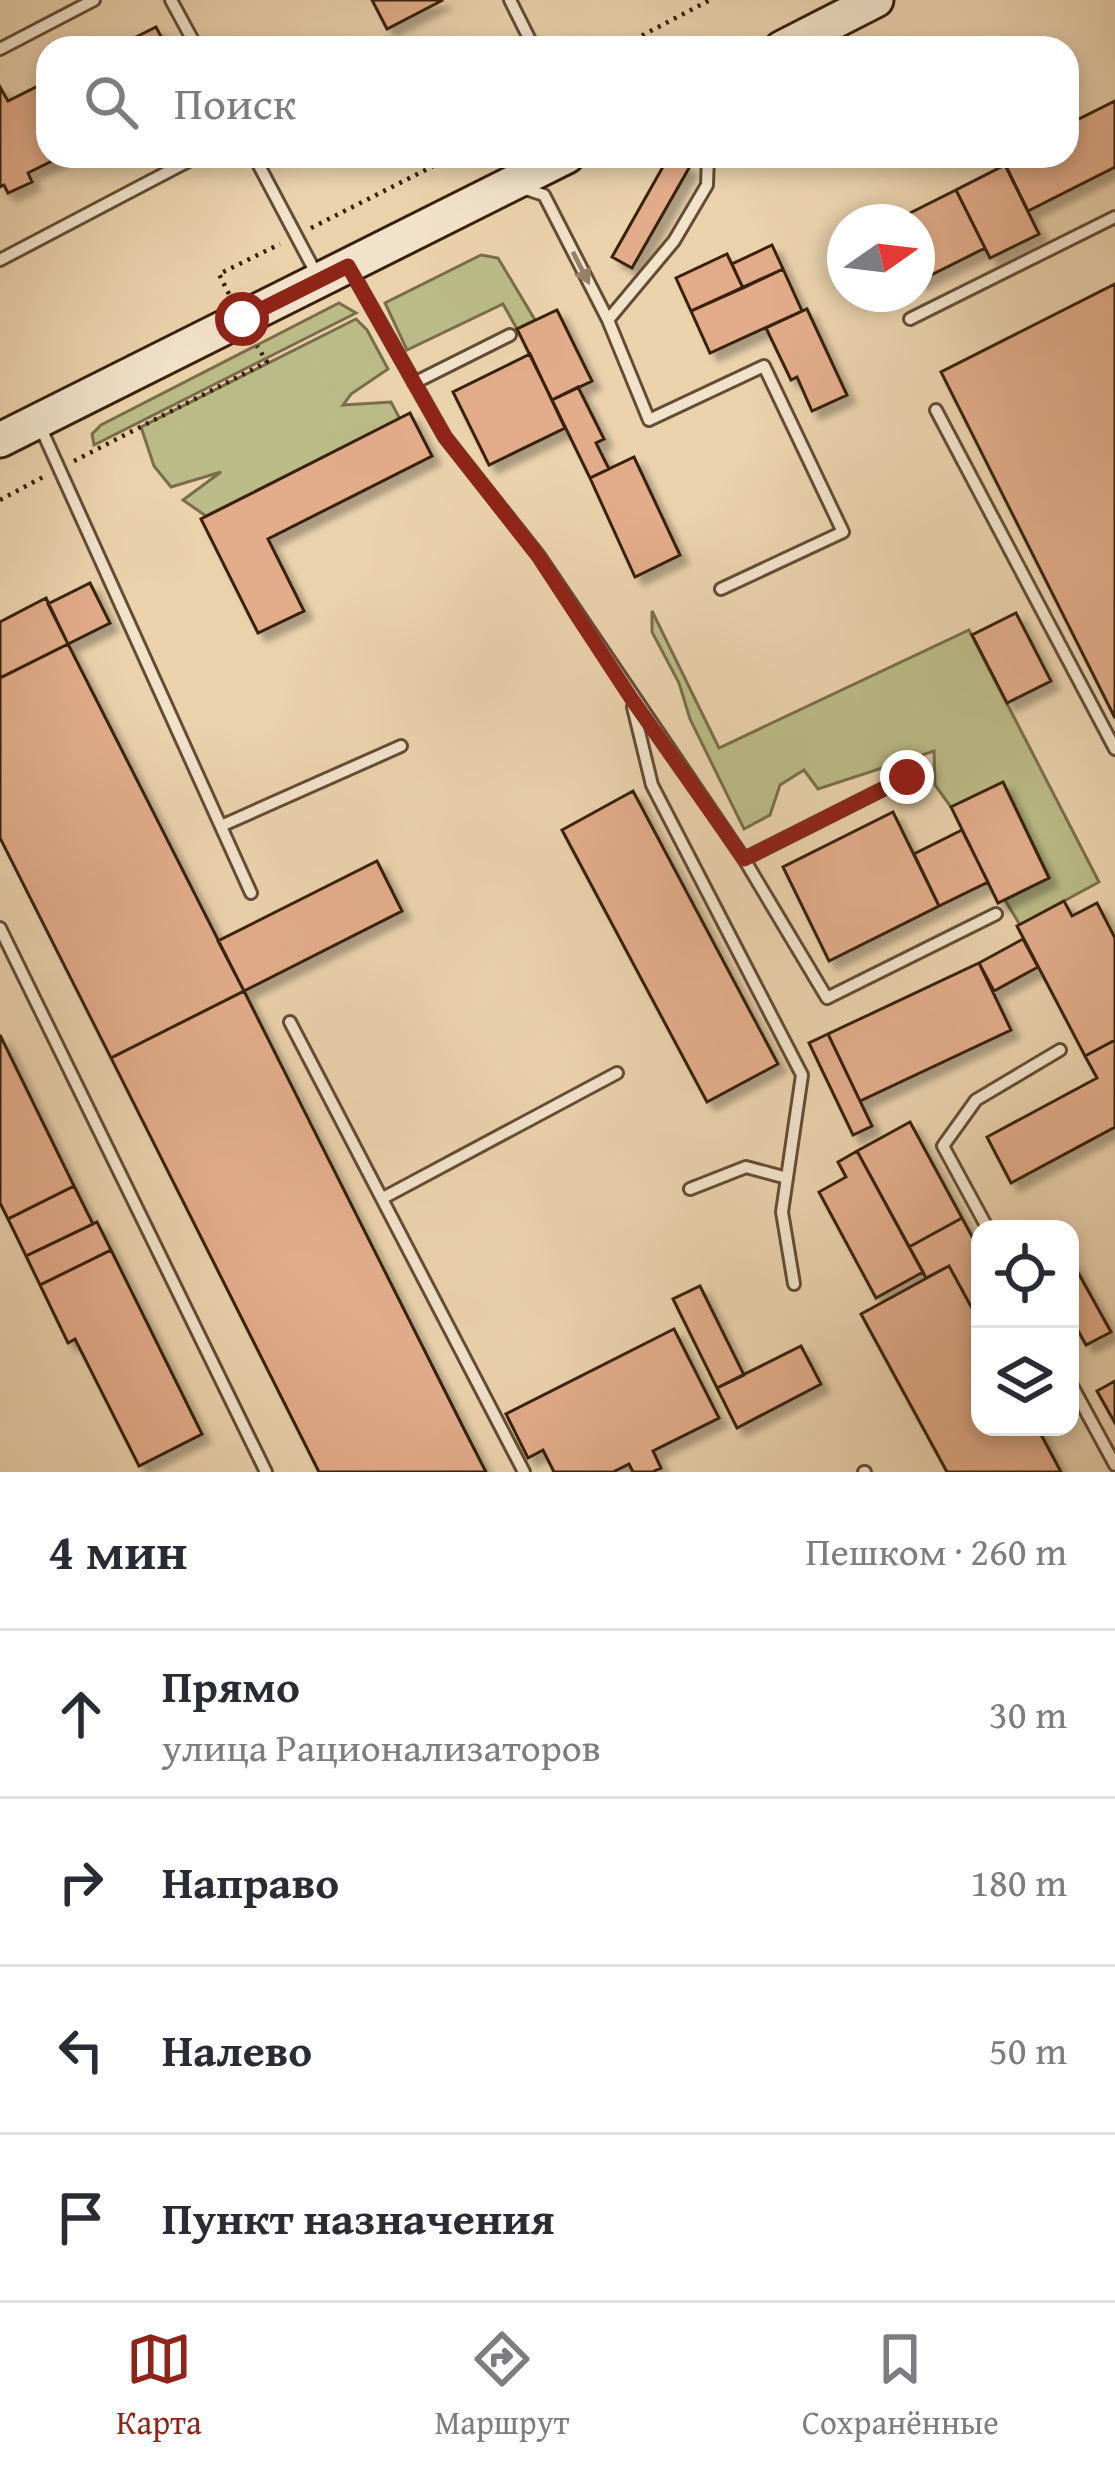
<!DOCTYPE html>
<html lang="ru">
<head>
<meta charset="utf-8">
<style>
  :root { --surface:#fff; --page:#f2f2f3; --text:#2b2b33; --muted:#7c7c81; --line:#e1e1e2; --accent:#8f2418 }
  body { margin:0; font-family:"Gentium Book Plus",serif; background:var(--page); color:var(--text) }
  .controls { position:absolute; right:36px; bottom:36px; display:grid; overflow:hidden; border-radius:24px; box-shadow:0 6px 18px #0003 }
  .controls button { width:108px; height:108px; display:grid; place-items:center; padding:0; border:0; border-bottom:3px solid var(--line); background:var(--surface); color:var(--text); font:60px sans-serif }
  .compass { position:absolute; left:827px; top:204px; width:108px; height:108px; border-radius:50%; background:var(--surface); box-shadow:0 6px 18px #0003; rotate:76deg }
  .stop { position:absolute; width:36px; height:36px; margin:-27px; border:9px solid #8f2418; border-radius:50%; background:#fff }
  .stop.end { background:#8f2418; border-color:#fff; box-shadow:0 3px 12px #0008 }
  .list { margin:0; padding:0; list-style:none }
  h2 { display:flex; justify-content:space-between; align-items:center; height:156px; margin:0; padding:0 48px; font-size:51px }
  h2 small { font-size:39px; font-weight:400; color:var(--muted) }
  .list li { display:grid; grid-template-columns:78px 1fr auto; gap:36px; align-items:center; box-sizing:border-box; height:168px; padding:0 48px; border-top:3px solid var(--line) }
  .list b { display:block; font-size:45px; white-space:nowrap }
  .list p { margin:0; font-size:39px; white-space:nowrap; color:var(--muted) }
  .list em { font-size:39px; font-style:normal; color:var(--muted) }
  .icon { flex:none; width:66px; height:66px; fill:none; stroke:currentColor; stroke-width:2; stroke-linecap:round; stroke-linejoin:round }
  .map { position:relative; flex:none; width:1115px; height:1472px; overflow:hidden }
  .search { position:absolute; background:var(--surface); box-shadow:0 6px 18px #0003; left:36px; right:36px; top:36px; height:132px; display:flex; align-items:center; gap:30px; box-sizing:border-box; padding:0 42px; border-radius:36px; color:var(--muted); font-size:45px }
  .sheet { height:828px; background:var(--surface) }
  nav { display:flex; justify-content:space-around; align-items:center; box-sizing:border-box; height:168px; border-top:3px solid var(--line); background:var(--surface); font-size:33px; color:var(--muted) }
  nav a { display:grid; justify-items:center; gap:6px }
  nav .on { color:var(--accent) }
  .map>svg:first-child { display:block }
</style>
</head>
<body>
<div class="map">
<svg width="1115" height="1472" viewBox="0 0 1115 1472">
  <defs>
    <filter id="shadow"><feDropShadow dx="8" dy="8" stdDeviation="3" flood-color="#0004"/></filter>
  </defs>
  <rect width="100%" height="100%" fill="#ead2ad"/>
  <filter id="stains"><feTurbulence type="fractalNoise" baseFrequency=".00167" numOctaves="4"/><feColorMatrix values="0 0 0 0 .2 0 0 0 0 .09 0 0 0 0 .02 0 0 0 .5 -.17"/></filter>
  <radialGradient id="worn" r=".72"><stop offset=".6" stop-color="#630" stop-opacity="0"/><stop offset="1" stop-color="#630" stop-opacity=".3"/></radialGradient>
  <!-- green -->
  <path fill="#bbbb87" stroke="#796e49" stroke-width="3" d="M481,255L498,258L535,320L517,329L503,304L407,350L385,303Z
    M339,303L356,313L94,445L92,434L101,425Z
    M356,319L367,330L388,369L351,394L343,405L391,402L400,419L206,516L183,500L221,472L171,487L154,466L141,427Z
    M652,611L719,748L969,630L1099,882L1020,925L1005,900L1049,877L1003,783L951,807L935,785L934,751L818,789L804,770L780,785L770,815L744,829L690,719L679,683L652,632Z"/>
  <!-- building -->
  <path fill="#e2ac8a" stroke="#37200b" stroke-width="3" filter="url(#shadow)" d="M372,0H443L387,29Z
    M156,27L167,48H114Z
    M48,81V156H62L28,173L32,182L8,193L4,185L0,187V87L8,101Z
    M1115,101V167L1028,211L1002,158L1067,156V125Z
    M669,156L689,168L632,268L612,257Z
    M1005,165L1039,234L990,258L956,190Z
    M956,190L985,248L917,282V222H892Z
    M772,245L783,269L743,288L732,264Z
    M727,254L743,288L691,311L676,278Z
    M783,269L802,311L710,353L691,311Z
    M1115,284V718L941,372Z
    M807,309L847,395L812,411L797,377L791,380L766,328Z
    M557,310L592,381L552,400L517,329Z
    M530,354L565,428L489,465L453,392Z
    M578,387L604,439L596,443L609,469L590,478L552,400Z
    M410,413L432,456L268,539L304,611L258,633L201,519Z
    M634,457L680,555L635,577L590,478Z
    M90,583L110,623L68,644L48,604Z
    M46,598L68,644L0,678V622Z
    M1016,613L1051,681L1007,703L972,635Z
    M68,644L244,991L111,1058L0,838V678Z
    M1003,782L1049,878L998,903L951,807Z
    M633,791L778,1064L707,1102L562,830Z
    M893,812L939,906L829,961L783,867Z
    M962,830L988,882L939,906L914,854Z
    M377,861L402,911L244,991L218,941Z
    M1064,901L1072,916L1097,903L1115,938V1040L1085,1056L1017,926Z
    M1023,939L1038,967L994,991L979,963Z
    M979,963L1011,1030L860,1101L828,1034Z
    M244,991L466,1433L486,1472H319L111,1058Z
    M828,1034L872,1126L853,1135L809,1043Z
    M0,1035L74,1186L8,1219L0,1203Z
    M1115,1040V1127L1011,1183L987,1137L1097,1078L1085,1056Z
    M910,1122L962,1218L909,1247L857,1151Z
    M857,1151L923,1272L876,1298L819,1192L846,1177L838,1162Z
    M74,1186L93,1224L26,1256L8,1219Z
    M962,1218L980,1251V1323L949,1266L926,1278L909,1247Z
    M97,1222L111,1250L40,1285L26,1256Z
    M111,1250L202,1434L139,1466L75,1339L68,1343L40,1285Z
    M1070,1258L1111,1332L1086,1345L1070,1316Z
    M949,1266L980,1323V1427H1037L1061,1472H947L861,1314Z
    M700,1286L744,1375L717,1388L673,1299Z
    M674,1329L719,1418L653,1451L661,1468L652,1472H633L629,1464L613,1472H554L543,1450L528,1458L506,1414Z
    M801,1346L821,1384L737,1428L717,1388Z
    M1115,1381V1423L1097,1391Z"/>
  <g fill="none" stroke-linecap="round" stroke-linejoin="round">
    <!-- service casing -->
    <g stroke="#644c34" stroke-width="16">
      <path id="service" d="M171,0L197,48
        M510,0L534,48
        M0,49L94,0
        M254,156L318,277
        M519,187L544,195L608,320L674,241L707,185L708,156
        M0,260L198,156
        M350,269L445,437L539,556L744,859L827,998L996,914
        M910,319L1115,217
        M608,320L649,420L764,366L843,532L721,589
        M414,383L510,335
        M936,410L1115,749
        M39,424L251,893
        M633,707L652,785L802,1075L782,1212L794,1284
        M221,826L401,746
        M744,859L907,777
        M0,928L266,1472
        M290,1022L524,1472
        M690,1189L746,1167L787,1178
        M383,1198L617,1073
        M988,1229L943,1146L976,1100L1060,1050
        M1070,1382L1115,1465
        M864,1472H865"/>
    </g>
    <!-- secondary casing -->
    <g stroke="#37200b" stroke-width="39">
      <path id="secondary" d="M782,48L876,0
        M0,440L567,156"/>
    </g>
    <!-- path -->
    <path stroke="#37200b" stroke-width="4.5" stroke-dasharray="3 6" stroke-linecap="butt" d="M618,48L710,0
      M311,228L453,156
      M229,294L219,274L280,244
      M74,461L267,362L257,346
      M0,500L43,477"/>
    <!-- service -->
    <use href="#service" stroke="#f1e2ca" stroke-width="10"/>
    <!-- secondary -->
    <use href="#secondary" stroke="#f1e2ca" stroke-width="33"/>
  </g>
  <!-- one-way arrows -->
  <defs><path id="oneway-solid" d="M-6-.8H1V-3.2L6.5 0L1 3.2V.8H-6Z" transform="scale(3)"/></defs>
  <use fill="#94816a" href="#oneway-solid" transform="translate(581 268) rotate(63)"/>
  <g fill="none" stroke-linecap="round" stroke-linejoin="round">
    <!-- route -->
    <path stroke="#8f2418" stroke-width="15" d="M242,319L348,266L445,437L538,556L631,698L744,859L907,777"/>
  </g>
  <rect width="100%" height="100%" filter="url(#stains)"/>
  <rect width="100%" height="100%" fill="url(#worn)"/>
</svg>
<div class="controls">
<button><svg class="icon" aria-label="locate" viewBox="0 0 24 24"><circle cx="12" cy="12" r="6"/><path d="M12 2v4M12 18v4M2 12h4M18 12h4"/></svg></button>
<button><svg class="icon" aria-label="layers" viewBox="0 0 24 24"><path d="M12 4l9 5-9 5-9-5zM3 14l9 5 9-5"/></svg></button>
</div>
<svg class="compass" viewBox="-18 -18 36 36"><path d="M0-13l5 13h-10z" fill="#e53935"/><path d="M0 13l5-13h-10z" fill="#7c7c81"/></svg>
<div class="stop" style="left:242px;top:319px"></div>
<div class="stop end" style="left:907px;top:777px"></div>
<div class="search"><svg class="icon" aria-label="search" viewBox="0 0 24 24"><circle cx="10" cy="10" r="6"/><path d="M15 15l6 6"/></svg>Поиск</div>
</div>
<section class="sheet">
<h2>4 мин<small>Пешком · 260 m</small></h2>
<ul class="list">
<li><svg class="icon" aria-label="ahead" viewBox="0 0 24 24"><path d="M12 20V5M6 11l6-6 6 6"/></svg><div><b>Прямо</b><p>улица Рационализаторов</p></div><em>30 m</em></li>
<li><svg class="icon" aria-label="right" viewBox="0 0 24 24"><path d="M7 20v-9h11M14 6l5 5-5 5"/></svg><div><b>Направо</b></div><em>180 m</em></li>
<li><svg class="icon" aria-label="left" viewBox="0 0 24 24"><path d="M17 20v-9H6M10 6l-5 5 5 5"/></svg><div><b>Налево</b></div><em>50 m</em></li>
<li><svg class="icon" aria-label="arrive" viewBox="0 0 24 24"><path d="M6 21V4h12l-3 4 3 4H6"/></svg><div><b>Пункт назначения</b></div></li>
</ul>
</section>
<nav>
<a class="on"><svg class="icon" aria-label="map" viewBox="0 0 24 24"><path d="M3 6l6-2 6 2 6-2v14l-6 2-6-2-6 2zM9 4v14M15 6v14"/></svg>Карта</a>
<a><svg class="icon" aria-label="directions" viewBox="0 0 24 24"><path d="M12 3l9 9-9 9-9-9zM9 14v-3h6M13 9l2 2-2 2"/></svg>Маршрут</a>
<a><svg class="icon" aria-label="saved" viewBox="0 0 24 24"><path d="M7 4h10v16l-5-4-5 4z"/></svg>Сохранённые</a>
</nav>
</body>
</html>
